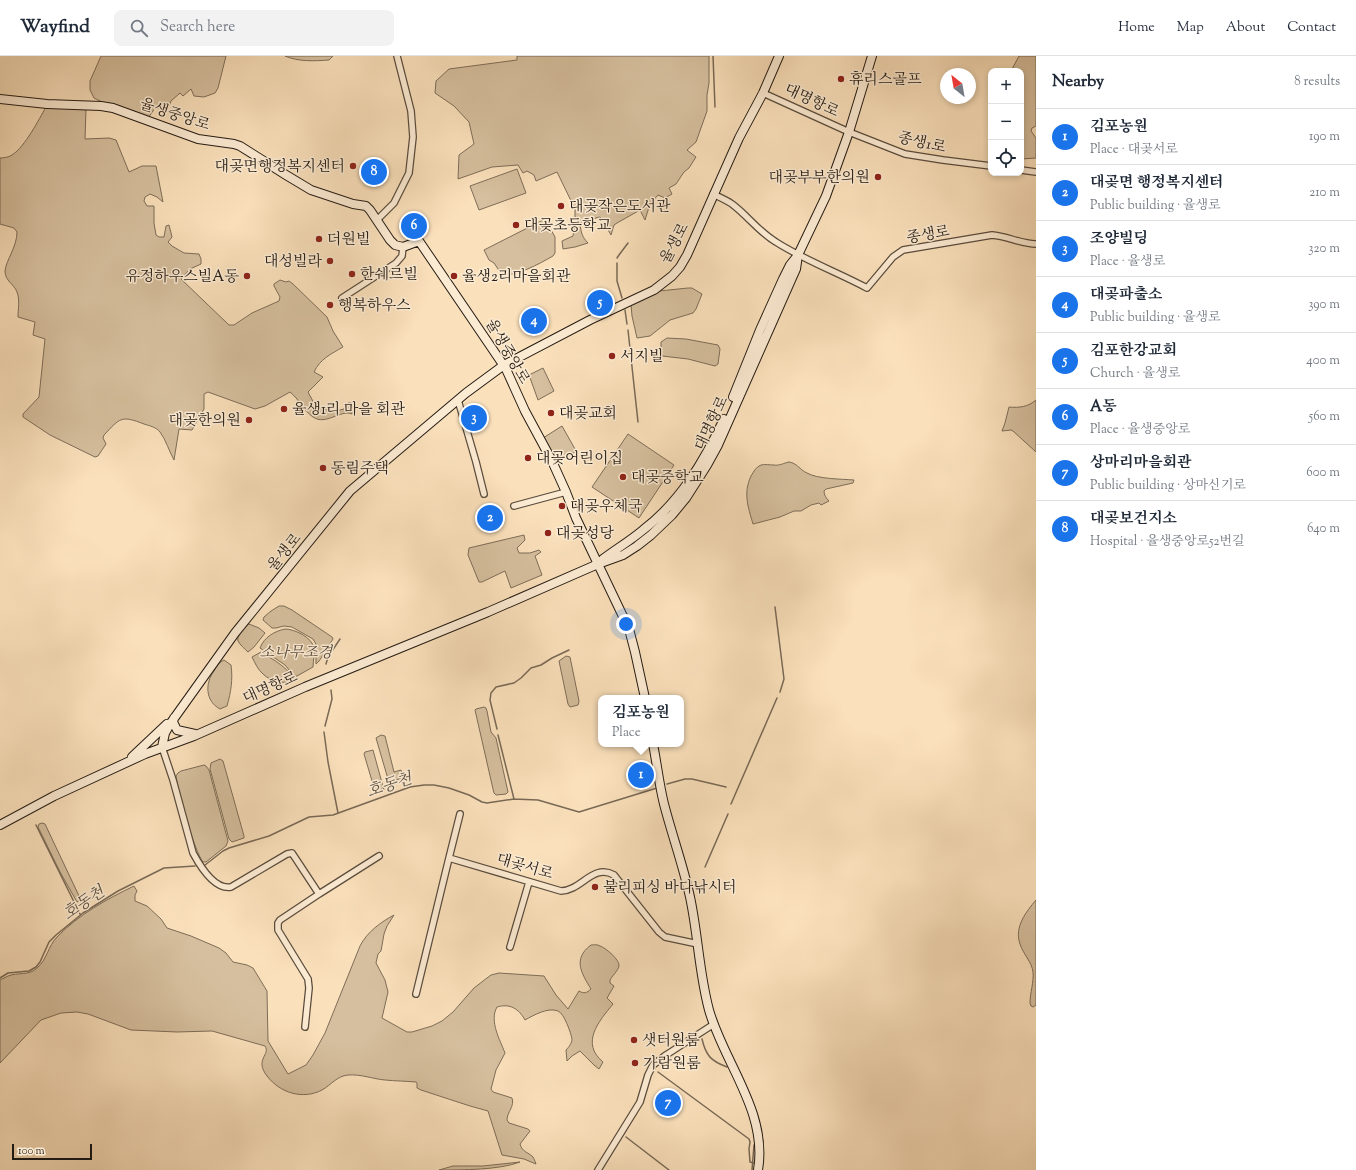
<!DOCTYPE html>
<html lang="en">
<head>
<meta charset="utf-8">
<style>
  :root { --surface:#fff; --page:#f2f2f3; --text:#1f2937; --muted:#747a83; --line:#e0e1e3; --accent:#1a73e8 }
  body { margin:0; font-family:"Sorts Mill Goudy","Noto Serif KR",serif; background:var(--page); color:var(--text) }
  .controls { position:absolute; right:12px; top:12px; display:grid; overflow:hidden; border-radius:8px; box-shadow:0 2px 6px #0003 }
  .controls button { width:36px; height:36px; display:grid; place-items:center; padding:0; border:0; border-bottom:1px solid var(--line); background:var(--surface); color:var(--text); font:20px sans-serif }
  .compass { position:absolute; left:940px; top:12px; width:36px; height:36px; border-radius:50%; background:var(--surface); box-shadow:0 2px 6px #0003; rotate:329deg }
  .scale { position:absolute; left:12px; bottom:10px; width:80px; box-sizing:border-box; padding-left:4px; border:2px solid #241b13; border-top:0; font-size:11px; line-height:14px; white-space:nowrap; color:#241b13; -webkit-text-stroke:3px #fcebd3; paint-order:stroke }
  .you { position:absolute; left:626px; top:568px; width:14px; height:14px; margin:-10px; border:3px solid #fff; border-radius:50%; background:#1a73e8; box-shadow:0 0 0 6px #1a73e833 }
  .badge { display:grid; place-items:center; width:26px; height:26px; border-radius:50%; background:var(--accent); color:#fff; font-size:13px; font-weight:700 }
  .pin { position:absolute; translate:-50% -50%; border:2px solid #fff; box-shadow:0 1px 4px #0006 }
  .popup { position:absolute; left:598px; top:639px; width:86px; height:52px; box-sizing:border-box; display:grid; place-content:center; border-radius:8px; background:var(--surface); filter:drop-shadow(0 1px 3px #0005); font-size:13px; white-space:nowrap; color:var(--muted) }
  .popup b { font-size:15px; color:var(--text) }
  .popup::after { content:''; position:absolute; left:50%; top:100%; margin-left:-8px; border:8px solid transparent; border-top-color:var(--surface) }
  .list { margin:0; padding:0; list-style:none }
  h2 { display:flex; justify-content:space-between; align-items:center; height:52px; margin:0; padding:0 16px; font-size:17px }
  h2 small { font-size:13px; font-weight:400; color:var(--muted) }
  .list li { display:grid; grid-template-columns:26px 1fr auto; gap:12px; align-items:center; box-sizing:border-box; height:56px; padding:0 16px; border-top:1px solid var(--line) }
  .list b { display:block; font-size:15px; white-space:nowrap }
  .list p { margin:0; font-size:13px; white-space:nowrap; color:var(--muted) }
  .list em { font-size:13px; font-style:normal; color:var(--muted) }
  .icon { flex:none; width:22px; height:22px; fill:none; stroke:currentColor; stroke-width:2; stroke-linecap:round; stroke-linejoin:round }
  .map { position:relative; flex:none; width:1036px; height:1114px; overflow:hidden }
  header { display:flex; align-items:center; gap:24px; box-sizing:border-box; height:56px; padding:0 20px; background:var(--surface); border-bottom:1px solid var(--line) }
  header strong { font-size:19px }
  nav { display:flex; gap:22px; margin-inline-start:auto; font-size:14px }
  .search { width:280px; height:36px; background:var(--page); display:flex; align-items:center; gap:10px; box-sizing:border-box; padding:0 14px; border-radius:8px; color:var(--muted); font-size:15px }
  main { display:flex }
  aside { flex:1; background:var(--surface) }
  .map>svg:first-child { display:block }
</style>
</head>
<body>
<header>
<strong>Wayfind</strong>
<div class="search"><svg class="icon" aria-label="search" viewBox="0 0 24 24"><circle cx="10" cy="10" r="6"/><path d="M15 15l6 6"/></svg>Search here</div>
<nav><a>Home</a><a>Map</a><a>About</a><a>Contact</a></nav>
</header>
<main>
<div class="map">
<svg width="1036" height="1114" viewBox="0 0 1036 1114">
  <rect width="100%" height="100%" fill="#fae0bb"/>
  <filter id="stains"><feTurbulence type="fractalNoise" baseFrequency=".005" numOctaves="4"/><feColorMatrix values="0 0 0 0 .2 0 0 0 0 .09 0 0 0 0 .02 0 0 0 .5 -.17"/></filter>
  <radialGradient id="worn" r=".72"><stop offset=".6" stop-color="#630" stop-opacity="0"/><stop offset="1" stop-color="#630" stop-opacity=".3"/></radialGradient>
  <!-- green -->
  <path fill="#d6bf9e" stroke="#7d6d58" d="M101,0H226L218,32L215,37L204,41L194,40L191,33L183,40L180,37L171,45L168,52H155L148,62L102,46L94,42L90,34V25Z
    M285,0H333L329,4C314,5 299,6 285,0Z
    M517,0H709V27L707,39V55L696,86L687,94L696,101L689,112L684,116L676,128L669,132L672,138L665,142L658,139L650,148L645,164L640,154L617,167L614,169L611,179L602,163L600,161L581,166L580,168C581,176 582,181 588,187L575,191L563,193L562,185L573,180L575,167V153L557,116L536,125L534,119L527,115L523,117L518,109L492,111L458,123L459,99L474,88L469,66L454,50L435,37L436,25L449,13L517,4Z
    M1019,0H1036V70L1032,72L1031,75L1036,82V102L1021,103V15H1011Z
    M46,51L86,52L85,83L109,82L116,84L129,116L142,110H156L163,146L157,141L150,138L145,141L144,145L147,150H154V167L156,179L159,181H164L166,170L169,169L172,181L168,186L172,190L184,197L199,198L201,203V208L190,213L181,223L229,269H234L252,257L279,245L280,241L274,230V228L280,224L286,226L289,225L293,228L327,261L333,275L343,291C331,298 320,303 314,316L323,321L308,336L315,349L322,353L335,355L340,354L344,353L348,347L354,346L352,358C341,353 326,370 313,361C304,355 299,343 290,336L265,350L255,353L208,336L204,338V353L192,374L179,373L174,404C169,395 166,384 160,376C156,371 150,370 144,368C121,359 120,362 104,379L103,382L106,388L98,400L95,401L50,379L23,361V358L39,341L45,283L33,279L35,266L18,261C18,254 20,243 17,236C14,228 5,225 5,215C6,204 17,191 17,176L14,172L0,168V102C4,102 9,101 12,99C25,91 39,63 46,51Z
    M517,113L526,137L479,154L470,130Z
    M545,163L555,181V197L553,200C539,208 517,220 502,219L494,207L489,204L484,194Z
    M688,232H692L702,238L696,253L693,257L670,264L650,280L637,282L632,260L631,249L659,235Z
    M667,282L686,283L718,289L720,293L718,308L715,310L688,303L662,300L661,297V286Z
    M543,312L554,335L538,344L529,319Z
    M1036,344V396L1013,375L1011,374L1002,375L1005,367L1009,351C1019,352 1028,351 1036,344Z
    M562,370L575,393V396L558,405L556,404L543,382Z
    M628,378L674,409L639,462L592,431Z
    M789,406C797,407 800,414 807,417C817,423 841,423 854,424L853,427L826,433L824,435C824,439 826,442 829,445L821,449L819,447L811,449L801,455H794L780,461L753,468C748,451 743,437 751,420C754,415 756,411 761,409C766,408 769,409 774,409C779,410 784,407 789,406Z
    M524,479L525,484L517,492L519,497H530L539,494L541,496L535,500L542,519L511,532L505,515L482,526H479L468,499L469,492Z
    M279,550H284L292,554L332,581L333,583C331,587 327,590 325,594C322,600 321,604 316,608V588L313,583L292,571L284,570L276,572H272L263,564L264,561L271,555Z
    M249,568L259,572L265,577L254,591L248,596C245,593 240,589 238,585C236,580 245,571 249,568Z
    M285,573C294,573 312,581 314,592C315,598 313,605 313,611L297,620H294L285,609L260,592C264,581 275,575 285,573Z
    M261,596C272,603 290,612 294,625C285,628 271,626 263,618C258,614 255,607 252,601Z
    M566,600L570,601L579,645L578,649L570,651L568,648L559,605Z
    M224,604L231,609C233,623 231,636 227,650L220,653C205,645 205,627 214,615C217,610 219,606 224,604Z
    M484,651L486,652L487,655L491,676L496,682L508,736L506,738L496,739L494,737L493,733L475,654L476,653Z
    M381,679L385,680L394,716L401,714L404,721L391,726L388,723L376,682Z
    M373,694L384,734L376,736L375,735L364,698L365,696Z
    M220,703L223,705L244,780V782L232,786L229,783L210,713L211,707Z
    M204,709L206,710L209,714L228,785L226,790L206,806H203C194,795 178,735 176,720L178,717L181,715Z
    M42,767L45,768L80,842V844L77,846L60,816L38,771L39,768Z
    M134,830L137,835L135,839V845L147,850L161,863L167,872L191,880L219,892L226,897L233,906L247,909L253,912L267,935L268,985L288,1018L306,1009L313,999L325,977L360,890C367,876 381,866 394,859L387,870L384,878L381,895L378,898L376,907L385,924L388,936L382,962L407,976H412L432,970L442,965L453,956L474,932L487,922L491,919L499,917L544,920L556,939L568,953L579,935C584,938 587,937 591,933C582,918 572,903 591,889C594,889 597,888 600,890C606,892 620,904 619,910C618,915 612,920 610,924V927L614,930L607,942L613,948C599,965 580,987 603,1006L599,1013L594,1009L580,995L572,1000L567,1005L566,994C569,991 572,987 572,983C571,977 564,957 558,955C548,951 534,959 525,964C519,953 510,947 497,951C489,965 500,984 505,997L496,1014L491,1033L493,1036L512,1042C515,1050 507,1056 507,1064L509,1067L528,1073L530,1075L520,1088C522,1096 528,1096 533,1101C534,1103 535,1105 536,1108L524,1103L502,1099L488,1055L470,1050L421,1034L417,1032V1027L416,1026C405,1025 395,1025 385,1024C373,1023 361,1018 348,1019C337,1020 331,1029 322,1034C303,1044 280,1037 267,1020C254,1003 271,999 265,990L212,975L177,976L131,974L88,958L77,956L61,957L41,964L0,1007V924C3,923 5,921 8,920C18,916 29,920 37,912C47,904 48,890 57,881C78,859 107,843 134,830Z
    M1036,844V949L1033,951L1031,950L1030,947C1030,937 1034,926 1033,916C1032,906 1023,898 1020,888C1014,871 1026,856 1036,844Z
    M520,1106C499,1114 463,1114 439,1114L453,1110H483Z"/>
  <g fill="none" stroke-linecap="round" stroke-linejoin="round">
    <!-- stream -->
    <path stroke="#796956" stroke-width="1.5" d="M713,0L715,51
      M617,202L619,199L628,187
      M617,207V225L622,242
      M625,254L627,268
      M628,274L638,366
      M775,551L784,623L780,636
      M326,608L328,601L340,583
      M325,670L332,643L331,634
      M497,673L490,644L491,637L496,631L514,627L521,622L531,612L541,609L552,602L569,594
      M324,676L328,706L338,757
      M498,679L514,743
      M667,728L685,723H692L726,731
      M731,748L777,642
      M36,769L80,858
      M205,809L223,795L229,792L269,780L309,761L333,759L410,731L424,729H434L449,732L469,739L482,746L487,747L514,743L538,744L579,756L657,732
      M705,811L728,758
      M0,922L8,917L29,915L36,911L40,906L49,886L56,879L83,857L118,835L164,812L195,810
      M702,983C706,1000 711,1005 727,1011
      M658,1016L749,1083L750,1086L749,1093L750,1106L754,1107
      M626,1081L669,1114
      M752,1114L754,1089"/>
    <!-- street casing -->
    <g stroke="#5a4c3d" stroke-width="8">
      <path id="street" d="M763,37L849,76L905,98L943,104L991,110
        M1021,114L1036,116
        M713,138C719,141 726,144 732,148C748,160 759,176 776,186C804,204 837,216 867,232L893,201L903,194L992,179C1007,180 1021,188 1036,188
        M377,164L394,147L409,117L413,81L411,55L397,0
        M342,242L396,207L402,200L403,191
        M458,344L476,406L484,438
        M514,450L566,436
        M162,691L173,724L193,797C200,810 214,834 231,831L287,798L292,797L319,838L280,864L278,867V874L308,923L309,932L305,971
        M449,802L460,758
        M319,838L379,800
        M510,891L529,826
        M416,938L449,802L561,835C581,835 593,807 614,819L659,876L665,881L698,888
        M598,1114L640,1046L648,1019L653,1009L666,999L714,968"/>
    </g>
    <!-- secondary casing -->
    <g stroke="#241b13" stroke-width="10">
      <path id="secondary" d="M0,43L47,48L101,50L113,52L198,83L234,88L240,90L286,119L311,134L353,148L366,150L370,154L390,184L395,189L403,191L419,185L506,313L525,355L552,405L566,436L576,462L629,573L635,596L645,642
        M733,341L760,274L783,223L790,209L798,199L826,140L849,76L872,0
        M603,503C616,493 630,485 643,474C681,445 704,405 724,363
        M174,662L173,666L177,674L195,678
        M653,688C657,708 659,728 664,748C672,779 683,809 690,841C698,878 699,917 709,954C724,1007 768,1056 758,1114
        M162,691L165,677L170,668L235,577L350,435L466,337L504,309L590,264L654,234L672,220L680,211L687,199L739,82L763,37L779,0
        M132,701L167,668
        M0,769L54,740L145,698L194,680L305,631L488,556L598,508L623,499L637,490L651,479L672,459L686,442L707,409L718,389L796,213L798,199"/>
    </g>
    <!-- street -->
    <use href="#street" stroke="#fcebd3" stroke-width="5.5"/>
    <!-- secondary -->
    <use href="#secondary" stroke="#fcebd3" stroke-width="8"/>
  </g>
  <!-- markers -->
  <g fill="#8f2418" stroke="#fcebd3" stroke-width="1.5">
    <circle cx="841" cy="23" r="4"/>
    <circle cx="353" cy="110" r="4"/>
    <circle cx="878" cy="121" r="4"/>
    <circle cx="561" cy="150" r="4"/>
    <circle cx="516" cy="169" r="4"/>
    <circle cx="319" cy="183" r="4"/>
    <circle cx="330" cy="205" r="4"/>
    <circle cx="352" cy="218" r="4"/>
    <circle cx="247" cy="220" r="4"/>
    <circle cx="454" cy="220" r="4"/>
    <circle cx="330" cy="249" r="4"/>
    <circle cx="612" cy="300" r="4"/>
    <circle cx="284" cy="353" r="4"/>
    <circle cx="551" cy="357" r="4"/>
    <circle cx="249" cy="364" r="4"/>
    <circle cx="528" cy="402" r="4"/>
    <circle cx="323" cy="412" r="4"/>
    <circle cx="623" cy="421" r="4"/>
    <circle cx="562" cy="450" r="4"/>
    <circle cx="548" cy="477" r="4"/>
    <circle cx="595" cy="831" r="4"/>
    <circle cx="634" cy="984" r="4"/>
    <circle cx="635" cy="1007" r="4"/>
  </g>
  <g text-anchor="middle" stroke-width="3" stroke-linejoin="round" paint-order="stroke">
    <!-- poi labels -->
    <g font-size="15" fill="#241b13" stroke="#fcebd3" text-anchor="start">
      <text x="849" y="28">휴리스골프</text>
      <text x="345" y="115" text-anchor="end">대곶면행정복지센터</text>
      <text x="870" y="126" text-anchor="end">대곶부부한의원</text>
      <text x="569" y="155">대곶작은도서관</text>
      <text x="524" y="174">대곶초등학교</text>
      <text x="327" y="188">더원빌</text>
      <text x="322" y="210" text-anchor="end">대성빌라</text>
      <text x="360" y="223">한쉐르빌</text>
      <text x="239" y="225" text-anchor="end">유정하우스빌A동</text>
      <text x="462" y="225">율생2리마을회관</text>
      <text x="338" y="254">행복하우스</text>
      <text x="620" y="305">서지빌</text>
      <text x="292" y="358">율생1리 마을 회관</text>
      <text x="559" y="362">대곶교회</text>
      <text x="241" y="369" text-anchor="end">대곶한의원</text>
      <text x="536" y="407">대곶어린이집</text>
      <text x="331" y="417">동림주택</text>
      <text x="631" y="426">대곶중학교</text>
      <text x="570" y="455">대곶우체국</text>
      <text x="556" y="482">대곶성당</text>
      <text x="603" y="836">불리피싱 바다낚시터</text>
      <text x="642" y="989">샛터원룸</text>
      <text x="643" y="1012">가람원룸</text>
    </g>
    <!-- street labels -->
    <g font-size="15" fill="#241b13" stroke="#fcebd3">
      <text transform="translate(812 44) rotate(25)" y="5">대명항로</text>
      <text transform="translate(175 58) rotate(18)" y="5">율생중앙로</text>
      <text transform="translate(922 86) rotate(13)" y="5">종생1로</text>
      <text transform="translate(928 178) rotate(-10)" y="5">종생로</text>
      <text transform="translate(674 187) rotate(-62)" y="5">율생로</text>
      <text transform="translate(508 295) rotate(60)" y="5">율생중앙로</text>
      <text transform="translate(711 367) rotate(-65)" y="5">대명항로</text>
      <text transform="translate(284 496) rotate(-51)" y="5">율생로</text>
      <text transform="translate(270 631) rotate(-24)" y="5">대명항로</text>
      <text transform="translate(525 810) rotate(16)" y="5">대곶서로</text>
    </g>
    <!-- park labels -->
    <g font-size="15" font-style="italic" fill="#594c3d" stroke="#fcebd3">
      <text x="296" y="601">소나무조경</text>
    </g>
    <!-- water labels -->
    <g font-size="16" font-style="italic" fill="#5c4f3f" stroke="#fcebd3">
      <text transform="translate(389 728) rotate(-18)" y="6">호동천</text>
      <text transform="translate(83 846) rotate(-34)" y="6">호동천</text>
    </g>
  </g>
  <rect width="100%" height="100%" filter="url(#stains)"/>
  <rect width="100%" height="100%" fill="url(#worn)"/>
</svg>
<div class="controls">
<button>+</button>
<button>−</button>
<button><svg class="icon" aria-label="locate" viewBox="0 0 24 24"><circle cx="12" cy="12" r="6"/><path d="M12 2v4M12 18v4M2 12h4M18 12h4"/></svg></button>
</div>
<svg class="compass" viewBox="-18 -18 36 36"><path d="M0-13l5 13h-10z" fill="#e53935"/><path d="M0 13l5-13h-10z" fill="#747a83"/></svg>
<div class="scale">100 m</div>
<div class="you"></div>
<div class="pin badge" style="left:641px;top:719px">1</div>
<div class="popup"><b>김포농원</b>Place</div>
<div class="pin badge" style="left:490px;top:462px">2</div>
<div class="pin badge" style="left:474px;top:362px">3</div>
<div class="pin badge" style="left:534px;top:265px">4</div>
<div class="pin badge" style="left:600px;top:247px">5</div>
<div class="pin badge" style="left:414px;top:170px">6</div>
<div class="pin badge" style="left:668px;top:1047px">7</div>
<div class="pin badge" style="left:374px;top:116px">8</div>
</div>
<aside>
<h2>Nearby<small>8 results</small></h2>
<ul class="list">
<li><span class="badge">1</span><div><b>김포농원</b><p>Place · 대곶서로</p></div><em>190 m</em></li>
<li><span class="badge">2</span><div><b>대곶면 행정복지센터</b><p>Public building · 율생로</p></div><em>210 m</em></li>
<li><span class="badge">3</span><div><b>조양빌딩</b><p>Place · 율생로</p></div><em>320 m</em></li>
<li><span class="badge">4</span><div><b>대곶파출소</b><p>Public building · 율생로</p></div><em>390 m</em></li>
<li><span class="badge">5</span><div><b>김포한강교회</b><p>Church · 율생로</p></div><em>400 m</em></li>
<li><span class="badge">6</span><div><b>A동</b><p>Place · 율생중앙로</p></div><em>560 m</em></li>
<li><span class="badge">7</span><div><b>상마리마을회관</b><p>Public building · 상마신기로</p></div><em>600 m</em></li>
<li><span class="badge">8</span><div><b>대곶보건지소</b><p>Hospital · 율생중앙로52번길</p></div><em>640 m</em></li>
</ul>
</aside>
</main>
</body>
</html>
